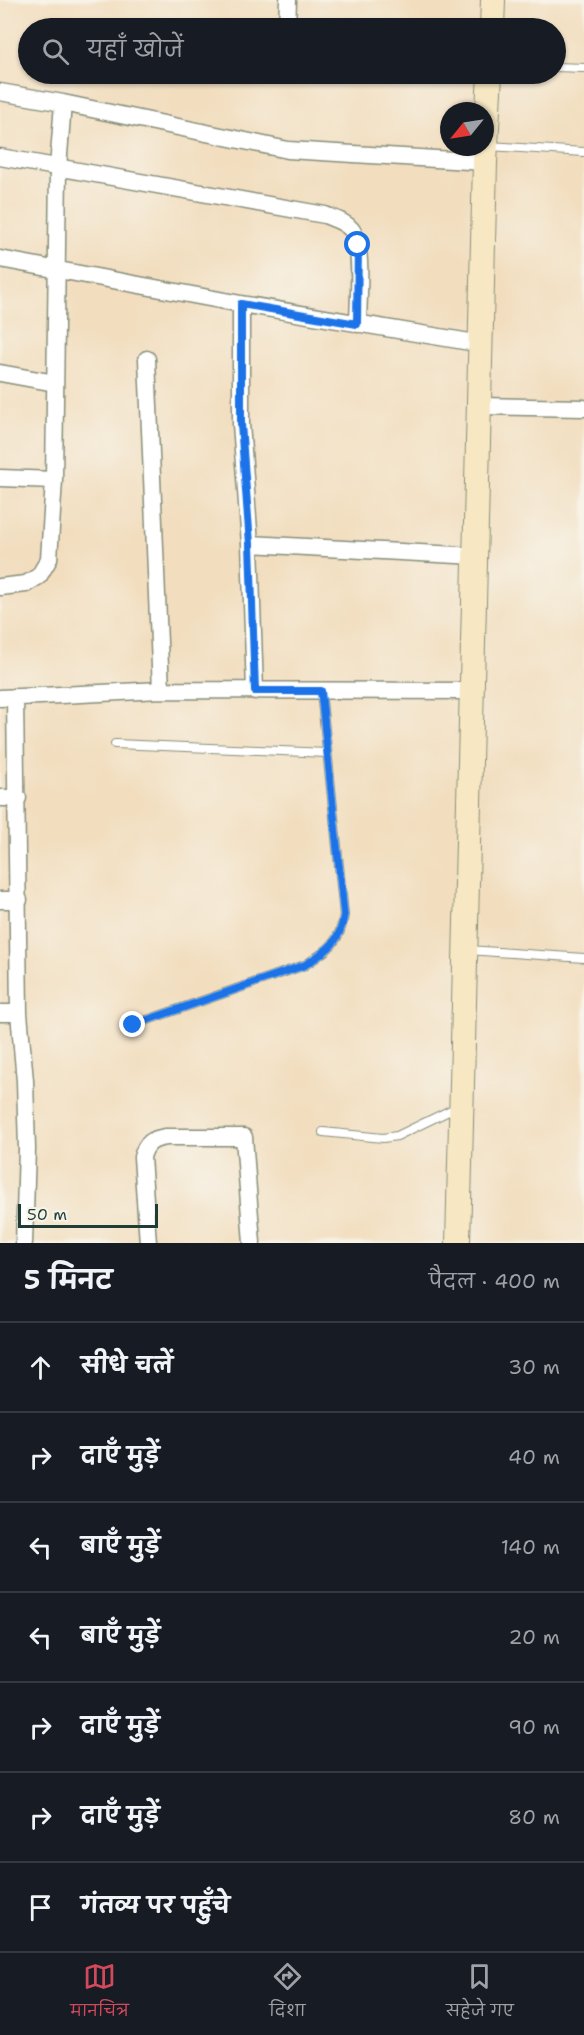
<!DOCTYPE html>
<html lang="hi">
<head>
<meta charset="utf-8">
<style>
  :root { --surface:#171b24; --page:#242831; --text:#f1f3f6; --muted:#9ea1a6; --line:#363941; --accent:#d1495b }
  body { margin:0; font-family:"Shantell Sans","Playpen Sans Deva",sans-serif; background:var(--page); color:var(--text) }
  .compass { position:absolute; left:440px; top:102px; width:54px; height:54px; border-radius:50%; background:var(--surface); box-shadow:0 2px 4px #0004; rotate:240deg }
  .scale { position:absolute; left:18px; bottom:15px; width:140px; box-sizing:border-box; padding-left:6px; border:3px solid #1f3d34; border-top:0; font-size:16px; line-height:21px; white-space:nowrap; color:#1f3d34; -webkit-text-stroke:4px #f7f3e8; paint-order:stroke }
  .stop { position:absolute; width:18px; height:18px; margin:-14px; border:4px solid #1a73e8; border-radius:50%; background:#fff }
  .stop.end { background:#1a73e8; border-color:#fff; box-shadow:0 2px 6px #0008 }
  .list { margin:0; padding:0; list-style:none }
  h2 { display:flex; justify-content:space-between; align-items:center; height:78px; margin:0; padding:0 24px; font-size:26px }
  h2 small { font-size:20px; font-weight:400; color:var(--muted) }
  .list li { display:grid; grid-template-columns:39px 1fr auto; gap:18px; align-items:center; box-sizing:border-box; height:90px; padding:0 24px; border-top:2px solid var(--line) }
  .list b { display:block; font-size:22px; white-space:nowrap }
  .list em { font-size:20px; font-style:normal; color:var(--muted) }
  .icon { flex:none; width:33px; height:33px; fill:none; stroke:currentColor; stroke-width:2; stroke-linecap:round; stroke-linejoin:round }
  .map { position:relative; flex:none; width:584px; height:1243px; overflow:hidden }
  .search { position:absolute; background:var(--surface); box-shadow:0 2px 4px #0004; left:18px; right:18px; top:18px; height:66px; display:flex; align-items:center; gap:15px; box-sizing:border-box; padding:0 21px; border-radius:33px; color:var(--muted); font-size:22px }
  .sheet { height:708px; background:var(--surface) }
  nav { display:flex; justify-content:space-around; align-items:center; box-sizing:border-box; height:84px; border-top:2px solid var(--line); background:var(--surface); font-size:16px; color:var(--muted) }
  nav a { display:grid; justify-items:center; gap:3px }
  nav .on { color:var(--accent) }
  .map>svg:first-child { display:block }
</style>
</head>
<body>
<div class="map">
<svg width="584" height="1243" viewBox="0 0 584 1243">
  <rect width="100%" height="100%" fill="#f7f3e8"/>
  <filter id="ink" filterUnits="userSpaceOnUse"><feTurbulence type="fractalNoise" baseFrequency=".0167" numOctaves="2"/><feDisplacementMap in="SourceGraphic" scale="12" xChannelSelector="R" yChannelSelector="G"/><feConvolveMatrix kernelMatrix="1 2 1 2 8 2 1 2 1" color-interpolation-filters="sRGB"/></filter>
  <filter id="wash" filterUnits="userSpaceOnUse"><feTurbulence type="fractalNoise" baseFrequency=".008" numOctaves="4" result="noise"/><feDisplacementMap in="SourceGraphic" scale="24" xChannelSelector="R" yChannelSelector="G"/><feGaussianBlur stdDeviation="1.35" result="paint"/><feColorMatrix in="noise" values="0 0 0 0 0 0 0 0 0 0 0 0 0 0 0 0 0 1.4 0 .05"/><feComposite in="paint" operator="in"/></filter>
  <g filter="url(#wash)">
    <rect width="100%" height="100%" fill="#f2debf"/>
  </g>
  <g filter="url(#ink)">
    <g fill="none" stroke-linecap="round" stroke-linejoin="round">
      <!-- lane casing -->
      <g stroke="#888e7a" stroke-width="10">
        <path id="lane" d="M556,67L584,68
          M489,146L584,152
          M115,744L327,753
          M468,950L584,958
          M133,1025L305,965C328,950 340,943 344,915L321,691
          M323,1132L383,1138L397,1136L457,1107"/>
      </g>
      <!-- street casing -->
      <g stroke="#888e7a" stroke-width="19">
        <path id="street" d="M287,28L288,0
          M0,92L63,103L288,150L485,162
          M0,157L325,215C334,219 344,221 351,229C364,244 358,302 358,324
          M0,259L241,304L482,344
          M241,304V424L250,544L255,691
          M147,359L161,690
          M0,373L55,383
          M480,406L584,408
          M0,478L54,480
          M250,544L476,556
          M0,587L26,584L39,576L49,559L54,480L58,168L63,103
          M15,697L19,1013L25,1081L27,1149L24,1243
          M0,698L161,690L473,691
          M0,798H18
          M0,900H19
          M0,1013H19
          M148,1243L142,1157C146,1143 152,1139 166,1137H244L252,1243"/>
      </g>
      <!-- secondary casing -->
      <g stroke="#888e7a" stroke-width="26">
        <path id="secondary" d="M492,28L493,0
          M458,1243L485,162L490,74"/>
      </g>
      <!-- lane -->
      <use href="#lane" stroke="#fff" stroke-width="8"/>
      <!-- street -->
      <use href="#street" stroke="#fff" stroke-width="16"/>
      <!-- secondary -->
      <use href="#secondary" stroke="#f7e8c3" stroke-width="24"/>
    </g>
  </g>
  <g fill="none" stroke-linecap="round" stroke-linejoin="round" filter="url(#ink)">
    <!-- route -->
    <path stroke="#1a73e8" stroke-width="8" d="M133,1025L305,965C328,950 340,943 344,915L321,691H255L250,544L241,424V304L357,324L358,245"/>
  </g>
</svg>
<svg class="compass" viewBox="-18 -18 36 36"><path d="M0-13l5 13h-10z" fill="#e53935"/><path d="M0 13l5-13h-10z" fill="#9ea1a6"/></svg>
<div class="scale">50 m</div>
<div class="stop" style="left:358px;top:245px"></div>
<div class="stop end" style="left:133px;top:1025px"></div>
<div class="search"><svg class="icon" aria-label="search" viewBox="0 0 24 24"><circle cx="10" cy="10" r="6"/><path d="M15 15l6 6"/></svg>यहाँ खोजें</div>
</div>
<section class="sheet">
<h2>5 मिनट<small>पैदल · 400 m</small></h2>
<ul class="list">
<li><svg class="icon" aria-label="ahead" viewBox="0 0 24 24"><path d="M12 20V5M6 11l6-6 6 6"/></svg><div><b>सीधे चलें</b></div><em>30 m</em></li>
<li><svg class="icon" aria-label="right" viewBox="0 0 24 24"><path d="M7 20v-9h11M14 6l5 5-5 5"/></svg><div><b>दाएँ मुड़ें</b></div><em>40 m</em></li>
<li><svg class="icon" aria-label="left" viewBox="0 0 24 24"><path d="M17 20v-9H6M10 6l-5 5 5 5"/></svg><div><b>बाएँ मुड़ें</b></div><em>140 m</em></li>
<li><svg class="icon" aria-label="left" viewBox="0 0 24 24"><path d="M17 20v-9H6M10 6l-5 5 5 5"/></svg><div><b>बाएँ मुड़ें</b></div><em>20 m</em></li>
<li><svg class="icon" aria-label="right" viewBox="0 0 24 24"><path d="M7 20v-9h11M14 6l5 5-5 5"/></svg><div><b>दाएँ मुड़ें</b></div><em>90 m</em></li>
<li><svg class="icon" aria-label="right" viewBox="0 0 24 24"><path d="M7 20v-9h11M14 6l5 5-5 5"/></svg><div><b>दाएँ मुड़ें</b></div><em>80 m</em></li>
<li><svg class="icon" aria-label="arrive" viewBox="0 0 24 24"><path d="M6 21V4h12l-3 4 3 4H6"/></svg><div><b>गंतव्य पर पहुँचे</b></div></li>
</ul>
</section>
<nav>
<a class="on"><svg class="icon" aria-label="map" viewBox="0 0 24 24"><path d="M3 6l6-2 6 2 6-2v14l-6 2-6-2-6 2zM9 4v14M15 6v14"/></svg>मानचित्र</a>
<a><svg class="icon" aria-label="directions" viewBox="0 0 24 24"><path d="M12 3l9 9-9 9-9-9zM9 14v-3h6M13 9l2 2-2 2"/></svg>दिशा</a>
<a><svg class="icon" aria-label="saved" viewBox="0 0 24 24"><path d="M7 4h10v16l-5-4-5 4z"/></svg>सहेजे गए</a>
</nav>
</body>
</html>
